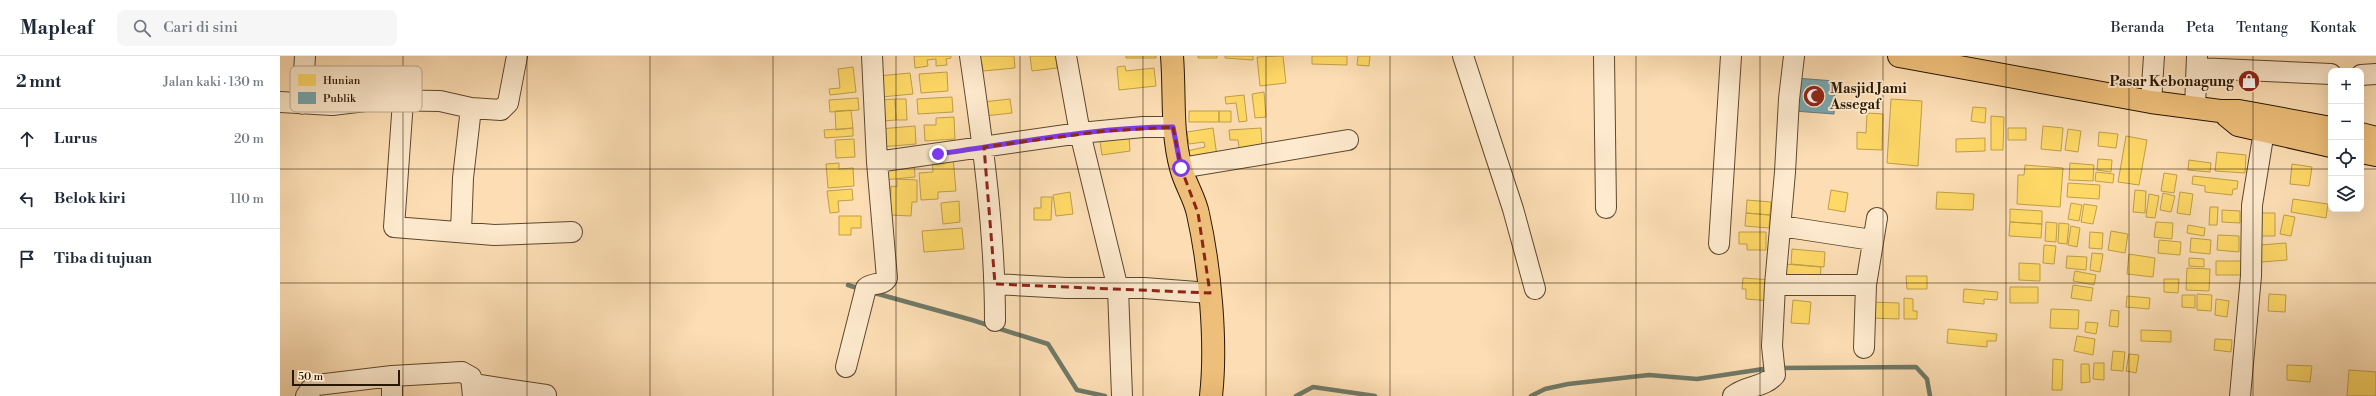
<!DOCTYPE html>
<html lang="id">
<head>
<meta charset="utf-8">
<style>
  :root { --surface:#fff; --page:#f6f6f7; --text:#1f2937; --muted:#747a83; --line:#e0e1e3 }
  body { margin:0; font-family:"Libre Bodoni",serif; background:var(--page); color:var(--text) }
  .controls { position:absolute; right:12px; top:12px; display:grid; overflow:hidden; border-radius:8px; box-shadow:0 4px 16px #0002 }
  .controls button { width:36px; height:36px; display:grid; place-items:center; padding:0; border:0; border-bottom:1px solid var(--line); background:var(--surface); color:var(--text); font:20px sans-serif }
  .scale { position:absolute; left:12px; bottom:10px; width:108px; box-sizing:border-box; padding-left:4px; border:2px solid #281702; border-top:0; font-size:11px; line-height:14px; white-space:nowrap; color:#281702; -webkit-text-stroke:3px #feeace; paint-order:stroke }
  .stop { position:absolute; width:12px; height:12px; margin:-9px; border:3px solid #7c3aed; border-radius:50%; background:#fff }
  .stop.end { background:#7c3aed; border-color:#fff; box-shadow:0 1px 4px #0008 }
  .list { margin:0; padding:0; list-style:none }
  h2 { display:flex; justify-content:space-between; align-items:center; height:52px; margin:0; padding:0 16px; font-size:17px }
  h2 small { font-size:13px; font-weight:400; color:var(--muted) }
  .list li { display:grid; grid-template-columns:26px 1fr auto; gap:12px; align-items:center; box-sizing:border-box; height:60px; padding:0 16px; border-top:1px solid var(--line) }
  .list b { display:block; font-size:15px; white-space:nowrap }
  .list em { font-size:13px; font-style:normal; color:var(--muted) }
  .icon { flex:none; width:22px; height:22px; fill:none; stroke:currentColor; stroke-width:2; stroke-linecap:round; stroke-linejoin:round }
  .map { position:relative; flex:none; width:2096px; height:340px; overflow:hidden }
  header { display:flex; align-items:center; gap:24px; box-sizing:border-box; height:56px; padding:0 20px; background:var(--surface); border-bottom:1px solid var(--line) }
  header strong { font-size:19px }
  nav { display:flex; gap:22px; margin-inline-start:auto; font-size:14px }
  .search { width:280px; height:36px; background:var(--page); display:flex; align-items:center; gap:10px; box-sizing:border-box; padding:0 14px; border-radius:8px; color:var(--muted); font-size:15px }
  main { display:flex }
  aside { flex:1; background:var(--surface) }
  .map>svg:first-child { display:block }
</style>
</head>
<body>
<header>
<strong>Mapleaf</strong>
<div class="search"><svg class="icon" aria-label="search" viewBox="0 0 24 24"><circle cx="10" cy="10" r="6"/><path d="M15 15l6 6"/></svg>Cari di sini</div>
<nav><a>Beranda</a><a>Peta</a><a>Tentang</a><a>Kontak</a></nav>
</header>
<main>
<aside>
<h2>2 mnt<small>Jalan kaki · 130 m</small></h2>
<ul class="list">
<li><svg class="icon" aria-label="ahead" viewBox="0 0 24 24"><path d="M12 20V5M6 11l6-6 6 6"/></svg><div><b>Lurus</b></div><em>20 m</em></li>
<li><svg class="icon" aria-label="left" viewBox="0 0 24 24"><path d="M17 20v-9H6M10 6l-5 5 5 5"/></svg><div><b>Belok kiri</b></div><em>110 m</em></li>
<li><svg class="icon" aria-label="arrive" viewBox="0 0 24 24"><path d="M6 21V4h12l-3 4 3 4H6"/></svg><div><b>Tiba di tujuan</b></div></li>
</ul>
</aside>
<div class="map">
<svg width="2096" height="340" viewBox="0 0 2096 340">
  <rect width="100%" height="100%" fill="#fddeb4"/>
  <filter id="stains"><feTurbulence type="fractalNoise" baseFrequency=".005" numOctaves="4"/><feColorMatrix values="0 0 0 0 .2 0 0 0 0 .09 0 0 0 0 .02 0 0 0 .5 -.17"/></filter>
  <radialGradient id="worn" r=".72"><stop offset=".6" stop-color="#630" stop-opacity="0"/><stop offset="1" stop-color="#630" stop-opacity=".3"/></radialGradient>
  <!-- homes -->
  <path fill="#ffd966" stroke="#be9f48" d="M634,0H671V2L666,3L667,9L656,10V3L647,4L648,10L635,12Z
    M696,0H734L735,12L703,15L702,7L697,8Z
    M750,0H776L777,12L752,15Z
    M846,0H876V2H846Z
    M918,0H937V2H918Z
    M945,0H973V4L945,2Z
    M1003,0L1006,27L980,30L977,1Z
    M1032,0H1067V9L1032,8Z
    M1078,0H1090L1089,10L1077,9Z
    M845,10L846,15L874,12L876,30L839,34L837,11Z
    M573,11L576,36L550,39L549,33L560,32L558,13Z
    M667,16L668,35L641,37L639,18Z
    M630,17L633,38L601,41L598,20Z
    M984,36L986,61L975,62L972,38Z
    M964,39L967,65L959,66L956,47L946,48L945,41Z
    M672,41L673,56L638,58L637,43Z
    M578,42L579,54L550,56L549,44Z
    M615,43L616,64L603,65L602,44Z
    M615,43H626L627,64H616Z
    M730,43L732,57L705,60L703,46Z
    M1611,43L1642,45L1638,110L1607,107Z
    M1693,51L1706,52L1705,67L1691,65Z
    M571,54L573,72L556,74L555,55Z
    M909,55H939V66H909Z
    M939,55H951V66H939Z
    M1587,57L1603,58L1602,94L1577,93V76L1586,77Z
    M1711,60L1724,61L1723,94H1711Z
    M674,61L675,83L645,85L644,69H656V62Z
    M635,70L636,88L600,91L599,73Z
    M1763,70L1783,72L1781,95L1761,93Z
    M573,72V80L545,82L544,74Z
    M933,72L937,100L909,105L907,95L925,91L924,86L909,88L907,76Z
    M981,72L982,90L959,92L958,84H950L949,74Z
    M1728,72H1746V84H1728Z
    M1788,73L1801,75L1798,96L1785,94Z
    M1819,76L1838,78L1836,92L1818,90Z
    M1846,80L1867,84L1859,129L1838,126Z
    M849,81L850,95L822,99L820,85Z
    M1705,82V95L1676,96V83Z
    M574,83L575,101L556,102L555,84Z
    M1937,96L1966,99L1965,117L1935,115Z
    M673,101L676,135L658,136V143L641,144L639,117L653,116L652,102Z
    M1818,103L1832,104L1831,116L1817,114Z
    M634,104L635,121L603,124L602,107Z
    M1909,104L1931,107L1930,116L1908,114Z
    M559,107V113L573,112L574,130L548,132L546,108Z
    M1790,107L1814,109L1813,125L1789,124Z
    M2012,108L2032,111L2029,130L2010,128Z
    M1745,109L1783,112L1780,151L1737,148L1738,119H1744Z
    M1816,116L1834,118L1833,127L1815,125Z
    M1884,117L1897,119L1894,137L1881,135Z
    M1913,120L1958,125L1957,133H1953L1952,139L1925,136V130L1912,128Z
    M617,123L637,124V146H632L631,160L610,159L611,130L617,131Z
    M1788,127L1820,129L1819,143L1787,141Z
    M572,133L573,144L558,145L559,156L550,157L547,135Z
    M1551,134L1568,137L1565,156L1548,153Z
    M1855,134L1866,135L1865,157L1853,156Z
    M790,136L793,158L776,160L773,139Z
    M1657,136L1694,138L1693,154L1656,153Z
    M1900,136L1913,138L1910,159L1897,157Z
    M1883,137L1895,140L1891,156L1880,154Z
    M1869,138L1879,140L1875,162L1866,161Z
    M761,141H772L771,164H754V152H761Z
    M2013,143L2048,148L2046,162L2011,156Z
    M1467,144L1491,146L1490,159L1466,157Z
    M679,145L680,166L663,168L661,147Z
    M1791,147L1802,149L1799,165L1788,163Z
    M1804,148L1817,150L1813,168L1801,166Z
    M1930,151H1938L1937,169H1929Z
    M1730,153L1762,155V168L1730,166Z
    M1942,154L1960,155V167L1942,166Z
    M1466,157L1490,159L1489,172L1465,170Z
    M1978,157H1995V180H1978Z
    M2004,159L2015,161L2011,180L2000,178Z
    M559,160H581V172H571V179H559Z
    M1730,166L1762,168L1761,182L1729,180Z
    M1766,166L1777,167L1776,186L1765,185Z
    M1876,166L1893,167L1892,183L1874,181Z
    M1779,167L1789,168L1787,188L1778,187Z
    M1908,169L1925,172L1924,180L1907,177Z
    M1791,170L1800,172L1797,191L1788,189Z
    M682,172L684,193L644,196L642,175Z
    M1831,175L1848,178L1845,197L1828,194Z
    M1459,176H1486V194H1467V188H1459Z
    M1810,176L1823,177L1822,193L1809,192Z
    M1938,179L1959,180V196L1937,194Z
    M1911,182L1931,184L1930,198L1910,196Z
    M1879,184L1901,186L1900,199L1878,197Z
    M2006,187L2007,204L1981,206L1980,189Z
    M1764,189L1776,190L1774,208L1763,207Z
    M1512,193L1545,196L1544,211L1511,208Z
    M1812,197L1823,198L1820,216L1810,214Z
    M1849,198L1875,202L1873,221L1847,218Z
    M1787,200L1807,201L1806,214L1786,212Z
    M1909,202L1924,203V211L1909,210Z
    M1936,205H1966V219H1936Z
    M1739,207L1760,208V225L1739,224Z
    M1504,208L1541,211L1540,225L1503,221Z
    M1907,212L1930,213L1929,235L1906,234Z
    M1795,215L1816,219L1814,229L1793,225Z
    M1626,220H1647V233H1627Z
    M1463,222L1492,224L1491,245L1466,243V233H1462Z
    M1884,223H1899L1898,237L1884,236Z
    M1793,229L1813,232L1811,245L1791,242Z
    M1730,231H1758V247H1730Z
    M1684,233L1718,236L1717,244L1704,243V248L1683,246Z
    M1917,238L1932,239L1931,255L1917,254Z
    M1989,238L2006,239L2005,256L1988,255Z
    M1902,239H1915V252L1902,251Z
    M1847,240L1870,242L1869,253L1846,251Z
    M1624,242L1633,243V255H1637V263H1624Z
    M1936,243L1949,245L1947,261L1935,259Z
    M1513,244L1531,246L1529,268L1511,267Z
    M1591,246L1619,247V263L1591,262Z
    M1771,253L1799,254L1798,273L1770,272Z
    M1831,254L1839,255L1838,271L1829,270Z
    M1806,266L1818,267L1816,278L1805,276Z
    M1668,273L1717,278L1716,285H1707V291L1667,287Z
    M1861,274L1891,275V286L1861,285Z
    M1797,280L1815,283L1813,299L1794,295Z
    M1935,283L1952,284L1951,296L1934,294Z
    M1833,295L1845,296L1843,315L1831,314Z
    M1849,298L1859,299L1856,317L1846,315Z
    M1773,303L1783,304L1782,334H1772Z
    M1814,307H1824V324L1813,323Z
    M1801,308H1809L1810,326L1801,327Z
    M2007,309L2032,310L2030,326L2007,324Z
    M2069,314L2096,316V340H2067Z"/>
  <!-- public -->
  <path fill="#76a5af" stroke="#5f7a7b" d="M1515,22L1555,25L1554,58L1514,55Z"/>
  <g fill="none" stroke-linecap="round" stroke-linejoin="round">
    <!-- stream -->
    <path stroke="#6f7a68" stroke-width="4.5" d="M568,229L580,233
      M591,236L692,264L768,288L797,334L825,340
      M1499,312L1636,311L1647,323L1650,340
      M1016,340L1033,331L1095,340
      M1251,340L1265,333L1288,328L1369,319L1417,323L1490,312"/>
    <!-- minor casing -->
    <g stroke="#5d492e" stroke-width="22">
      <path id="minor" d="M690,0C703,88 715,176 715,265
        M786,0L800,77L838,233L842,340
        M1183,0L1233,153L1255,233
        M1324,0L1326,152
        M1917,12L2051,18
        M2081,19L2096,18
        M123,45L114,171L214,179L292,176
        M0,46L52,49L94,44L160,45L191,52L221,54L228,47L237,0
        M1871,46L1874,0
        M22,48L25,0
        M1915,52L1917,0
        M597,106L800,77L863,71H893
        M901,112L1068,84
        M1501,170L1592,184
        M181,176L183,122L191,52
        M1439,188L1451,0
        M715,228L787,232H864L930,237
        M1495,229H1586
        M1584,292L1586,229L1597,162
        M566,311L586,232C592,226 603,230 607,222L597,106L592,0
        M193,328L266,339
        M26,340L30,334L37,329L112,320L182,316L191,321L193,340
        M112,340V320
        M1453,340C1466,329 1484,332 1495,319L1492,290L1495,229L1505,116L1509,43L1514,0
        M1960,340L1971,220L1972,149L1984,75"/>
    </g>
    <!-- major casing -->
    <g stroke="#281702" stroke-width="24">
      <path id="major" d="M892,0C895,38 891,75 901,112C905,128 915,142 918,158C930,212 937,286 931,340
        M1619,0L1871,46L1940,55H1959L2051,72
        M1947,60L1958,69L2051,90
        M2081,78L2096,82
        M2081,96L2096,99"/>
    </g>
    <!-- minor -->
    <use href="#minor" stroke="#feeace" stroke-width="20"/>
    <!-- major -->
    <use href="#major" stroke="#eebf7a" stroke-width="22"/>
  </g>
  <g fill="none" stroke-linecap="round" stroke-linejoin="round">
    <!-- route -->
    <path stroke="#7c3aed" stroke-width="5" d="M658,98C736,87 815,71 893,71L901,112"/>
  </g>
  <!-- marked area -->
  <path fill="none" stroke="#8f2418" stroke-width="3" stroke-dasharray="8 5" stroke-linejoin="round" d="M893,71L901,112L918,157L930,237L715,228L704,91L825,75Z"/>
  <!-- grid -->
  <path fill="none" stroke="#281702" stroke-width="1" stroke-opacity="0.55" d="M123,0V340M247,0V340M370,0V340M493,0V340M616,0V340M740,0V340M863,0V340M986,0V340M1110,0V340M1233,0V340M1356,0V340M1480,0V340M1603,0V340M1726,0V340M1849,0V340M1973,0V340M0,113H2051M2081,113H2096M0,227H2096"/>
  <!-- icons -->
  <defs>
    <g id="shop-disc" transform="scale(1.15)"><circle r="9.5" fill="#8f2418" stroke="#feeace"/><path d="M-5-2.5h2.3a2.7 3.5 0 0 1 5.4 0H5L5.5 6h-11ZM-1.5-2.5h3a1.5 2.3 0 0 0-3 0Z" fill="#fff"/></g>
    <g id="mosque-disc" transform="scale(1.15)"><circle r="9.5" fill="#8f2418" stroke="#feeace"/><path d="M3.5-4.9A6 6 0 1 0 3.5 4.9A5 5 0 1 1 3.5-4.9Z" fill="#fff"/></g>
  </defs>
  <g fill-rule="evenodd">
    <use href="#shop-disc" x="1969" y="25"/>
    <use href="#mosque-disc" x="1534" y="40"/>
  </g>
  <g text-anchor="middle" stroke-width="4" stroke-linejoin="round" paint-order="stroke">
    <!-- poi labels -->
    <g font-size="14" font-weight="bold" fill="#281702" stroke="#feeace" text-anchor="end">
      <text x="1954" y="30">Pasar Kebonagung</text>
      <text x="1550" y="37" text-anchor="start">Masjid Jami<tspan x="1550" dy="16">Assegaf</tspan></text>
    </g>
  </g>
  <!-- legend -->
  <rect x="10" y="10" width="132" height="46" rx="6" fill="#feeace" stroke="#beab91" stroke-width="1"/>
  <rect x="18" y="18" width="18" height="12" fill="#ffd966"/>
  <rect x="18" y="36" width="18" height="12" fill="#76a5af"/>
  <g font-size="11" fill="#281702">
    <text x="43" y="28">Hunian</text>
    <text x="43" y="46">Publik</text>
  </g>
  <rect width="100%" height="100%" filter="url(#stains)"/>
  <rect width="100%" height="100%" fill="url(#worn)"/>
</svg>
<div class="controls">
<button>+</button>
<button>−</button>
<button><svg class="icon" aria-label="locate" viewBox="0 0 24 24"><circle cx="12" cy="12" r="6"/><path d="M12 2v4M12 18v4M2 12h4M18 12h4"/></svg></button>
<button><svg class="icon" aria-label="layers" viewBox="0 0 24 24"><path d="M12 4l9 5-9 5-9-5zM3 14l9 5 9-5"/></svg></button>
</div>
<div class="scale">50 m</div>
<div class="stop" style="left:901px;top:112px"></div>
<div class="stop end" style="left:658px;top:98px"></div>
</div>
</main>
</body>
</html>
